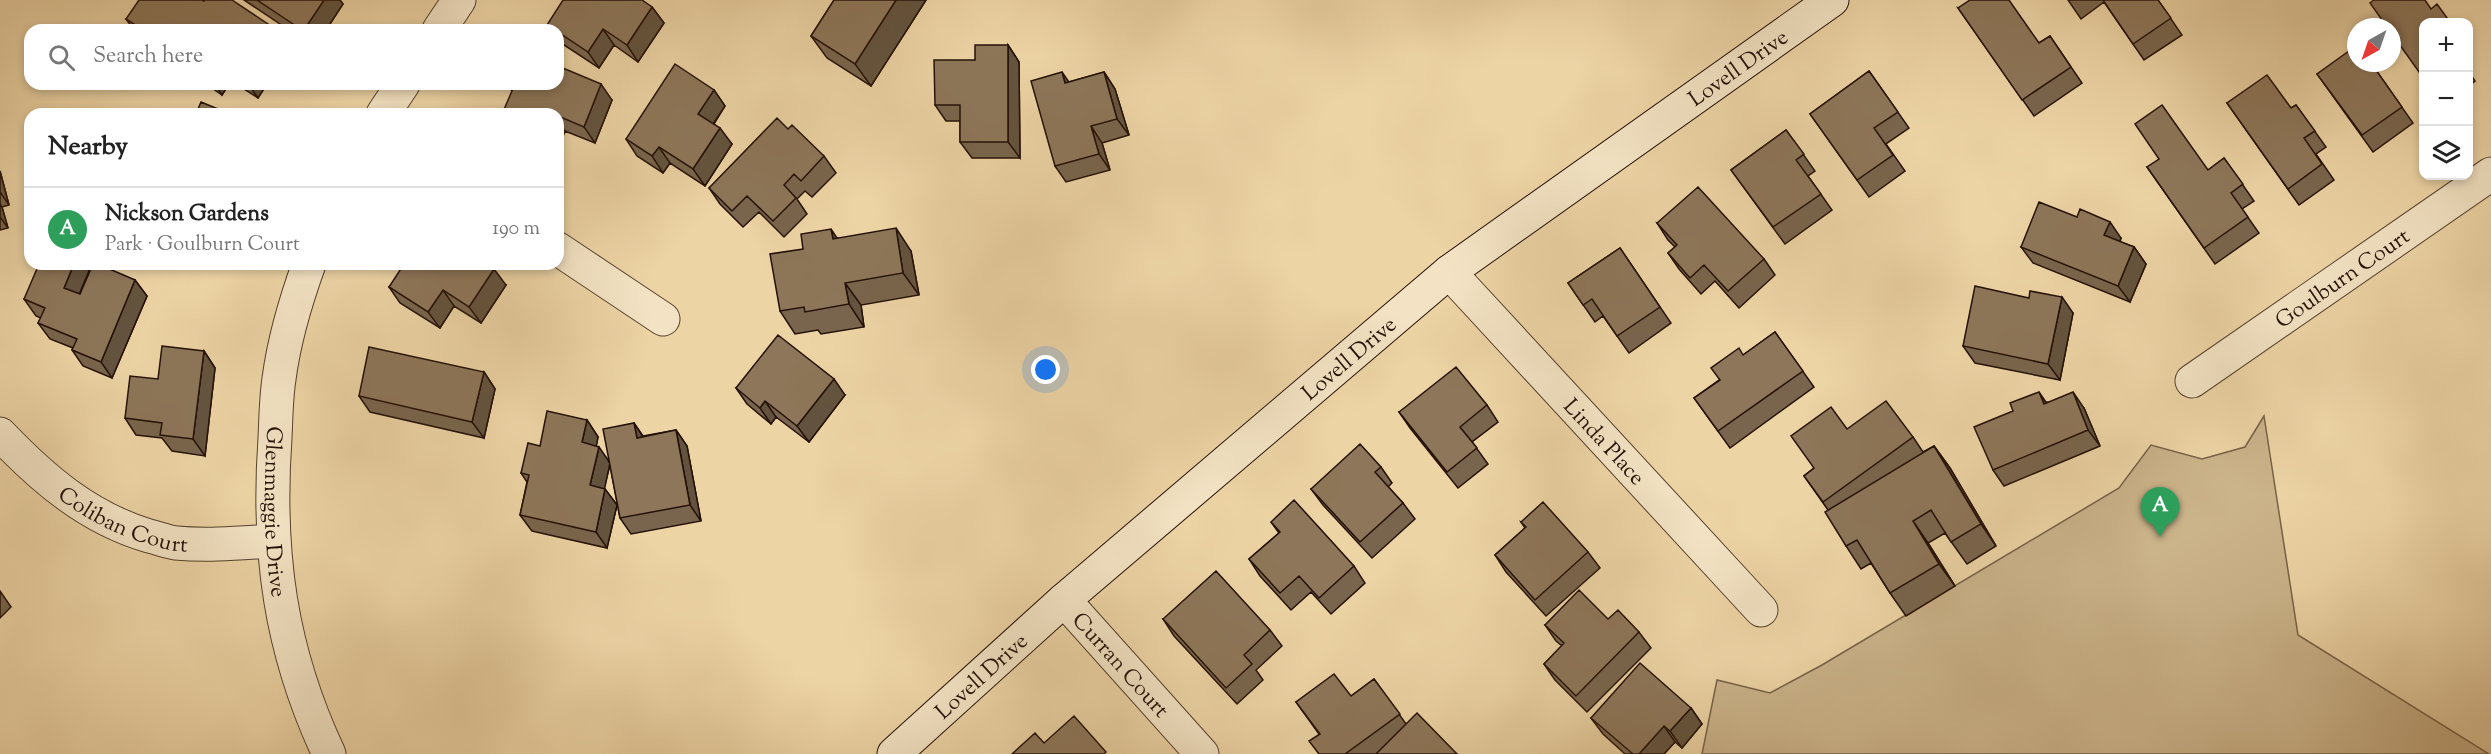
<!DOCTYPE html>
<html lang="en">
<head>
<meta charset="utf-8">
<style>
  :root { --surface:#fff; --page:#f2f2f2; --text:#222; --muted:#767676; --line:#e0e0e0; --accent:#b45309 }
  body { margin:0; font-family:"Sorts Mill Goudy",serif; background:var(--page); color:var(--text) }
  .controls { position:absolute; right:18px; top:18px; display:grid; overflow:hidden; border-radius:12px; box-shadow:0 3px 9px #0003 }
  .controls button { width:54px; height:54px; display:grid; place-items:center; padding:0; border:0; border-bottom:2px solid var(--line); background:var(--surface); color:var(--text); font:30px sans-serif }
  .compass { position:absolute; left:2347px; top:18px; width:54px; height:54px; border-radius:50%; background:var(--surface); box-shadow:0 3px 9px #0003; rotate:220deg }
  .you { position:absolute; left:1046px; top:370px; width:21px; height:21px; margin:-15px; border:4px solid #fff; border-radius:50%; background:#1a73e8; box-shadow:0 0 0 9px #1a73e833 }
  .badge { display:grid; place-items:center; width:39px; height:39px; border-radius:50%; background:var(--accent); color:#fff; font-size:20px; font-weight:700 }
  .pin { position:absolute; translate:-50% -50px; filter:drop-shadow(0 2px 3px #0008) }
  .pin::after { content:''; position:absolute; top:32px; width:21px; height:18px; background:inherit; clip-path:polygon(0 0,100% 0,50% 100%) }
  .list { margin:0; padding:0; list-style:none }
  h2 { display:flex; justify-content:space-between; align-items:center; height:78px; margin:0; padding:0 24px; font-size:26px }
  h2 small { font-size:20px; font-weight:400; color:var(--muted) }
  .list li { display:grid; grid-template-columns:39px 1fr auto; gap:18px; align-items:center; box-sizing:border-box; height:84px; padding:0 24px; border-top:2px solid var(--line) }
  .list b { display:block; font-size:22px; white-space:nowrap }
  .list p { margin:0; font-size:20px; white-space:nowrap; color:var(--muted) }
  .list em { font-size:20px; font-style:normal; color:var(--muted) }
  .icon { flex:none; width:33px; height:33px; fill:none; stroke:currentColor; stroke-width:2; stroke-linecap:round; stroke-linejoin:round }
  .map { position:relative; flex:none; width:2491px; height:754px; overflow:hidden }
  .search { position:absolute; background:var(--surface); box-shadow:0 3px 9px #0003; left:24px; top:24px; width:540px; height:66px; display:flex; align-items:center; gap:15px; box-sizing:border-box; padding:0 21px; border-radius:18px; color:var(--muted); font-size:22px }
  .panel { position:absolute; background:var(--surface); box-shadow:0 3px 9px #0003; left:24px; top:108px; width:540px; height:162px; border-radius:18px }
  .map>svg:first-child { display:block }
</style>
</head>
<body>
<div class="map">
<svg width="2491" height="754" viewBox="0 0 2491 754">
  <rect width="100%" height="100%" fill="#edd4a5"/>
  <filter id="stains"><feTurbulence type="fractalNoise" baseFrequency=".00333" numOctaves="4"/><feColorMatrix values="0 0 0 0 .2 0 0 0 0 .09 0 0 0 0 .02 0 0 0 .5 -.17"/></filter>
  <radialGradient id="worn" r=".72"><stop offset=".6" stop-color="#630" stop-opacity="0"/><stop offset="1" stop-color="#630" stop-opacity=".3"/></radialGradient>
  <!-- green -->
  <path fill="#cbb38a" stroke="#786248" stroke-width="1.5" d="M2264,416L2298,635L2489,754H1702L1717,680L1770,693L1822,665L2119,488L2151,445L2202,459L2245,447Z"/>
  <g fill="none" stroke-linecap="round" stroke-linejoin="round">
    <!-- street casing -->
    <g stroke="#56412e" stroke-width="35">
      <g id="street">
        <path d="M439,30L459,0"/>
        <path d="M383,114L403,84"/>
        <path d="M558,249L663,319"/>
        <path id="s1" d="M309,264C296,300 284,340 279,379C276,398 276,418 275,438C267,552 280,650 329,754"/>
        <path id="s2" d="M1449,272L1761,610"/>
        <path id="s3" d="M2192,381L2491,174"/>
        <path id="s4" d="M0,434C43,479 88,518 149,536C158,538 167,542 176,543C208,546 241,543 272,541"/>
        <path id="s5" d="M1064,600L1202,754"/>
      </g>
    </g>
    <!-- secondary casing -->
    <g stroke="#241007" stroke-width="35">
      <g id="secondary">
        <path id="s6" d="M894,754L1064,600L1449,272L1832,0"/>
      </g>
    </g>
    <!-- street -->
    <use href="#street" stroke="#f3e3c4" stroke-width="33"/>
    <!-- secondary -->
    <use href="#secondary" stroke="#f3e3c4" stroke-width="33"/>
  </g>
  <!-- wall -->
  <path fill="#79654d" stroke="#241007" stroke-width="1.5" d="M244,0H340L343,4L326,30H289Z
    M834,0H926L871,86L827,58L811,36Z
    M2068,0H2158L2182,35L2144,60L2104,2L2081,19Z
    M652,7L664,23L638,62L614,45L599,68L558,41V30H550L547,25Z
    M1958,8L2039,43L2050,36L2082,83L2034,116Z
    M126,19L274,28L275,30H134Z
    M1008,45L1019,62L1020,158H972L960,142V121H946L935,105Z
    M2371,63L2413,123L2373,152L2317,74Z
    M1869,71L1909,128L1886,144L1905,171L1869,197L1810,114Z
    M1104,72L1115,89L1129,135L1102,143L1110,170L1066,182L1055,166L1069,82Z
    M2469,72L2475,81L2469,86Z
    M206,84H229L222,95Z
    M236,84H267L258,98Z
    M507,84H558L612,100L595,143L565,131L558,149V114L512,91Z
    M714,90L725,106L714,124L732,144L705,186L670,163L663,173L637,156L626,139Z
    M2227,103L2291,108L2296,105L2326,147L2316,154L2334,180L2299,205Z
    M788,129L824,156L836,173L812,197L805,191L797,199L807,214L784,237L759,212L743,227L720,204L709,188Z
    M1786,130L1815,171L1808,176L1832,210L1785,244L1731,170Z
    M2224,158L2254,201L2242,209L2259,233L2215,264L2147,167L2208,170Z
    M0,171L9,205L2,207L8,228L0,230Z
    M1657,223L1764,259L1775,275L1739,308L1715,281L1701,294L1679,269L1668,253L1675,247L1668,240Z
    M837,238L911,251L919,295L861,305L864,327L821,334L818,330L795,334L780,311L803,249Z
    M2121,238L2120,242L2134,247L2146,264L2130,302L2033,263L2021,247Z
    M1620,248L1671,323L1629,353L1603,316L1595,322L1568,283Z
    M74,264H84L89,271L79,294L135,280L147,296L112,378L83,366L72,350L73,348L50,339L38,323L41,318L36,316L24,299Z
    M506,285L481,323L454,306L440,328L400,303L389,287Z
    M2029,298L2073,313L2060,380L1975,363L1963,346Z
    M1775,332L1814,387L1730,448L1694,398L1719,380L1743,355Z
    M204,351L215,368L205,456L172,451L162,438L136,435L125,418L158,379Z
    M484,372L495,389L484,438L370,412L359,396Z
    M736,388L845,395L809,442L776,417L771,424L747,404Z
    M2046,402L2084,408L2100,446L2004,486L1993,470Z
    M1487,405L1498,422L1472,442L1488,464L1458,488L1410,428L1399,412Z
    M587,420L598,437L596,446L609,461L634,423L643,436L676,430L687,446L701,521L631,534L620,518L610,465L604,488L617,505L607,548L532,531L520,515L527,482L521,473L540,446Z
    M1847,429L1913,437L1923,452L1934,446L1950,468L1996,546L1967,564L1945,533L1928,543L1955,586L1906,616L1890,593L1871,563L1861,569L1846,546L1828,510L1804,476L1814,468Z
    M1381,467L1392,483L1388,487L1403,503L1415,519L1372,558L1323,505L1311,489Z
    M1271,522L1354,566L1365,583L1331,614L1311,592L1291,610L1260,576L1249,559L1279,533Z
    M1521,522L1588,552L1600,568L1546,616L1506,572L1495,555L1525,528Z
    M0,591L11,607L0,618Z
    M1163,619L1270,630L1282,646L1256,670L1263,680L1237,704L1174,636Z
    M1608,619L1639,632L1651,648L1587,712L1555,680L1544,664L1562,646L1556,641L1545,625Z
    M1374,679L1406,724L1457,754H1319V734L1296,702L1351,696Z
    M1691,708L1702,724L1682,748L1675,742L1664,754H1625L1603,734L1591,718Z"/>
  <!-- shaded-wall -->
  <path fill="#63533e" stroke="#241007" stroke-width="1.5" d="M324,0H340L343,4L326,30H304Z
    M896,0H926L871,86L855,64Z
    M652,7L664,23L638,62L627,45Z
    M603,29L614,45L599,68L588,52Z
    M1008,45L1019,62L1020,158L1008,142Z
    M1062,72L1073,88L1065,83Z
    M1104,72L1115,89L1129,135L1117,119Z
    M215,84H229L222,95Z
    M248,84H267L258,98Z
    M601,84L612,100L595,143L584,127Z
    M714,90L725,106L709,130L698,114Z
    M558,121L565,131L558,149Z
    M1091,126L1102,143L1110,170L1099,154Z
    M720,128L732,144L705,186L693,169Z
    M659,147L670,163L663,173L652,156Z
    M0,171L9,205L0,192Z
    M0,204L2,207L8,228L0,217Z
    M2110,222L2121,238L2115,251L2104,235Z
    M896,228L911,251L919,295L903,273Z
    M831,229L846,252L833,239Z
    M2134,247L2146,264L2130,302L2118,286Z
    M74,264H84L89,271L75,304L64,288Z
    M494,269L506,285L481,323L469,307Z
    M135,280L147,296L112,378L101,362Z
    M845,283L861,305L864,327L849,304Z
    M443,290L454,306L440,328L428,312Z
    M2062,297L2073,313L2060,380L2048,364Z
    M204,351L215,368L205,456L193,439Z
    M484,372L495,389L484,438L472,422Z
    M834,379L845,395L809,442L797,426Z
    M2039,392L2050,408L2044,404Z
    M2073,392L2084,408L2100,446L2088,430Z
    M765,401L776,417L771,424L760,408Z
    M587,420L598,437L594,459L582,442Z
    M634,423L645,440L637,438Z
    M676,430L687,446L701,521L690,505Z
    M1934,446L1950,468L1996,546L1981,524Z
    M599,447L610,463L602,501L590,485Z
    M605,489L617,505L607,548L596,532Z
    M1913,521L1928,543L1955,586L1939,564Z
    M1691,708L1702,724L1682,748L1670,731Z
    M1664,726L1675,742L1664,754H1639Z"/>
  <!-- building -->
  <path fill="#8d7659" stroke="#241007" stroke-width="1.5" d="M139,0H202L204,1L205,0H232L274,28L272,30H143L126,19Z
    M257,0H324L304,30H302Z
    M563,0H642L652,7L627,45L603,29L588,52L558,32V30H555L547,25Z
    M834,0H896L855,64L811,36Z
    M1970,0H2009L2039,43L2050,36L2071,67L2022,100L1958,8Z
    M2103,0H2158L2171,18L2133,44Z
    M2374,0H2425L2431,9L2437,4L2450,22H2424V79L2392,34V27H2387L2370,3Z
    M975,45H1008V142H960V105H935L934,60H975Z
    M2356,46V63H2371L2402,107L2362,135L2317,74Z
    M675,64L714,90L698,114L720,128L693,169L659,147L652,156L626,139Z
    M558,66L601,84L584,127L558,116V114H502L515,84H514H558Z
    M1869,71L1898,112L1874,128L1893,155L1857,180L1810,114Z
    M1062,72L1065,83L1104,72L1117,119L1091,126L1099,154L1055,166L1031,81Z
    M2267,75L2291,108L2296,105L2315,131L2304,138L2322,164L2288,189L2227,103Z
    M201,102L230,114H196Z
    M2162,105L2208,170L2224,158L2243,184L2231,193L2248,217L2204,248L2147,167L2159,159L2135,124Z
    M777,118L788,129L792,125L824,156L801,181L794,174L784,185L796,198L773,221L747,196L732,211L709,188Z
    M1786,130L1804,154L1796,160L1821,194L1773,227L1731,170Z
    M1698,187L1764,259L1728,291L1704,265L1690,278L1668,253L1677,245L1657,223Z
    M2039,202L2077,217L2080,209L2110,222L2104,235L2134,247L2118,286L2021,247Z
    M896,228L903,273L845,283L849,304L805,312L804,307L780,311L770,254L803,249L801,234L831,229L833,239Z
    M1620,248L1660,307L1617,336L1592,299L1583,305L1568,283Z
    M39,264H74L64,288L80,294L93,264H98L135,280L101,362L72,350L77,339L38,323L45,308L24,299Z
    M404,264H487L494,269L469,307L443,290L428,312L389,287Z
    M1975,286L2029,298L2030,291L2062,297L2048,364L1963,346Z
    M1775,332L1803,371L1718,431L1694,398L1720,380L1711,368L1739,348L1743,355Z
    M778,335L834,379L797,426L765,401L760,408L736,388Z
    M162,346L204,351L193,439L160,435L162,423L125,418L130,376L158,379Z
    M369,347L484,372L472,422L359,396Z
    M1456,367L1487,405L1460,427L1477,448L1447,472L1399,412Z
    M2039,392L2044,404L2073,392L2088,430L1993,470L1974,427L2013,411L2010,403Z
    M1886,401L1913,437L1823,502L1804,476L1814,468L1791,436L1831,407L1847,429Z
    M547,411L587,420L582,442L599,447L590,485L605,489L596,532L520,515L529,475L521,473L528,443L540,446Z
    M634,423L637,438L676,430L690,505L620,518L603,429Z
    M1360,444L1381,467L1375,472L1403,503L1360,542L1311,489Z
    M1934,446L1981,524L1951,542L1931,510L1913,521L1939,564L1890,593L1857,540L1846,546L1825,512Z
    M1294,500L1354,566L1319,598L1299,576L1280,593L1249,559L1280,532L1271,522Z
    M1543,502L1588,552L1535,600L1495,555L1526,527L1521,522Z
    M1216,571L1270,630L1244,655L1252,664L1226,688L1163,619Z
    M1579,590L1608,619L1618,610L1639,632L1576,696L1544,664L1564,643L1545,625Z
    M1640,663L1691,708L1670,731L1664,726L1639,754H1633L1591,718Z
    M1334,674L1351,696L1374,679L1400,714L1345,754H1319L1309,741L1320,734L1296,702Z
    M1417,713L1457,754H1376Z
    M1074,716L1106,752L1104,754H1012L1035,733L1044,743Z"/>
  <g text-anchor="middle" stroke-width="6" stroke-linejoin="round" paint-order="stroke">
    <!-- street labels -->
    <g font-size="22" fill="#241007" stroke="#f3e3c4">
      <text dy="8" stroke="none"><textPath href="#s6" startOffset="1089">Lovell Drive</textPath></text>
      <text dy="8" stroke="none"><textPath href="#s3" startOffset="182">Goulburn Court</textPath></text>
      <text dy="8" stroke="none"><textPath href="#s6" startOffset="603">Lovell Drive</textPath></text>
      <text dy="8" stroke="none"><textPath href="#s2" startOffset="230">Linda Place</textPath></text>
      <text dy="8" stroke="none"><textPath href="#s1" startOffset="252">Glenmaggie Drive</textPath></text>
      <text dy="8" stroke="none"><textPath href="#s4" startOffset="153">Coliban Court</textPath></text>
      <text dy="8" stroke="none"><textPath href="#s5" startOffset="86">Curran Court</textPath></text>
      <text dy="8" stroke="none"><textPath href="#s6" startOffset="117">Lovell Drive</textPath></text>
    </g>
  </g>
  <rect width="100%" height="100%" filter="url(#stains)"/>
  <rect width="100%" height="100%" fill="url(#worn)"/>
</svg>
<div class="controls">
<button>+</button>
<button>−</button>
<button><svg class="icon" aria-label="layers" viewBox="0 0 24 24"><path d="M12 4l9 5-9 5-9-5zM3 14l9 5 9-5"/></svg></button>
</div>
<svg class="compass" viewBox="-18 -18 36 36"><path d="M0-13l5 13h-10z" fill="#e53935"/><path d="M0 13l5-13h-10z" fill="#767676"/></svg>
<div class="you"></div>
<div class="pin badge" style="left:2160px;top:537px;background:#2e9e5b">A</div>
<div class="search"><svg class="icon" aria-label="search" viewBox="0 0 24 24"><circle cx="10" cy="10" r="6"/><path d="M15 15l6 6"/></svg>Search here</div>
<section class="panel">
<h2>Nearby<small></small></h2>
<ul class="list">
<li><span class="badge" style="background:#2e9e5b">A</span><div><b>Nickson Gardens</b><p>Park · Goulburn Court</p></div><em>190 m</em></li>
</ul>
</section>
</div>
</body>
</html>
